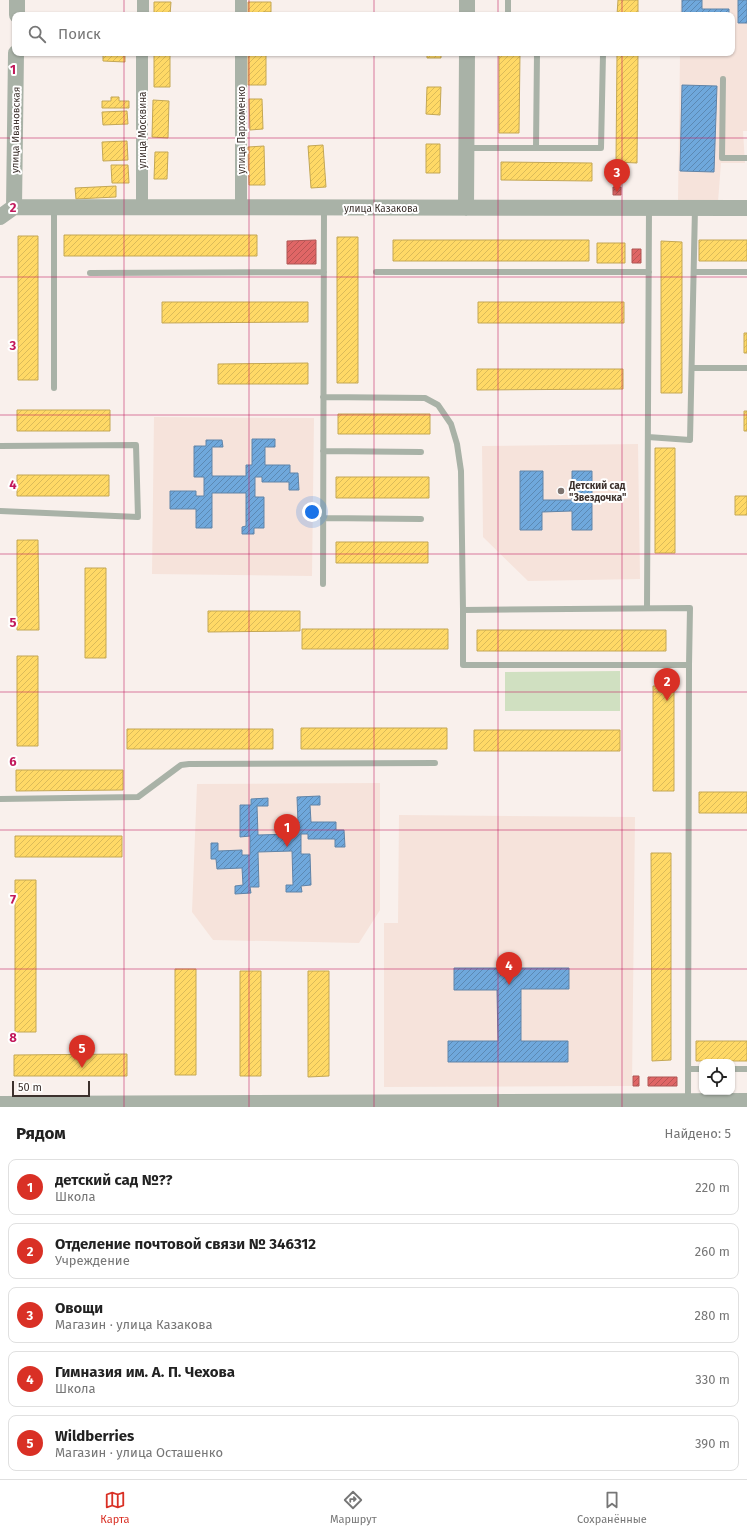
<!DOCTYPE html>
<html lang="ru">
<head>
<meta charset="utf-8">
<style>
  :root { --surface:#fff; --page:#f2f2f2; --text:#222; --muted:#767676; --line:#e0e0e0; --accent:#d93025 }
  body { margin:0; font-family:"Fira Sans",sans-serif; background:var(--page); color:var(--text) }
  .controls { position:absolute; right:12px; bottom:12px; display:grid; overflow:hidden; border-radius:8px; box-shadow:0 1px 3px #0004 }
  .controls button { width:36px; height:36px; display:grid; place-items:center; padding:0; border:0; border-bottom:1px solid var(--line); background:var(--surface); color:var(--text); font:20px sans-serif }
  .scale { position:absolute; left:12px; bottom:10px; width:78px; box-sizing:border-box; padding-left:4px; border:2px solid #3c312d; border-top:0; font-size:11px; line-height:14px; white-space:nowrap; color:#3c312d; -webkit-text-stroke:3px #fff; paint-order:stroke }
  .you { position:absolute; left:312px; top:512px; width:14px; height:14px; margin:-10px; border:3px solid #fff; border-radius:50%; background:#1a73e8; box-shadow:0 0 0 6px #1a73e833 }
  .badge { display:grid; place-items:center; width:26px; height:26px; border-radius:50%; background:var(--accent); color:#fff; font-size:13px; font-weight:700 }
  .pin { position:absolute; translate:-50% -33px; filter:drop-shadow(0 1px 2px #0008) }
  .pin::after { content:''; position:absolute; top:21px; width:14px; height:12px; background:inherit; clip-path:polygon(0 0,100% 0,50% 100%) }
  .list { margin:0; padding:0; list-style:none }
  h2 { display:flex; justify-content:space-between; align-items:center; height:52px; margin:0; padding:0 16px; font-size:17px }
  h2 small { font-size:13px; font-weight:400; color:var(--muted) }
  .list li { display:grid; grid-template-columns:26px 1fr auto; gap:12px; align-items:center; box-sizing:border-box; height:56px; margin:0 8px 8px; padding:0 8px; border:1px solid var(--line); border-radius:8px }
  .list b { display:block; font-size:15px; white-space:nowrap }
  .list p { margin:0; font-size:13px; white-space:nowrap; color:var(--muted) }
  .list em { font-size:13px; font-style:normal; color:var(--muted) }
  .icon { flex:none; width:22px; height:22px; fill:none; stroke:currentColor; stroke-width:2; stroke-linecap:round; stroke-linejoin:round }
  .map { position:relative; flex:none; width:747px; height:1107px; overflow:hidden }
  .search { position:absolute; background:var(--surface); box-shadow:0 1px 3px #0004; left:12px; right:12px; top:12px; height:44px; display:flex; align-items:center; gap:10px; box-sizing:border-box; padding:0 14px; border-radius:8px; color:var(--muted); font-size:15px }
  .sheet { height:372px; background:var(--surface) }
  nav { display:flex; justify-content:space-around; align-items:center; box-sizing:border-box; height:56px; border-top:1px solid var(--line); background:var(--surface); font-size:11px; color:var(--muted) }
  nav a { display:grid; justify-items:center; gap:2px }
  nav .on { color:var(--accent) }
  .map>svg:first-child { display:block }
</style>
</head>
<body>
<div class="map">
<svg width="747" height="1107" viewBox="0 0 747 1107">
  <defs>
    <pattern id="homes-hatch" width="6" height="6" patternUnits="userSpaceOnUse"><rect width="6" height="6" fill="#ffd966"/><path d="M-1 1l2-2M0 6l6-6M5 7l2-2" fill="none" stroke="#dbbb59"/></pattern>
    <pattern id="shops-hatch" width="6" height="6" patternUnits="userSpaceOnUse"><rect width="6" height="6" fill="#e06666"/><path d="M-1 1l2-2M0 6l6-6M5 7l2-2" fill="none" stroke="#b75554"/></pattern>
    <pattern id="schools-hatch" width="6" height="6" patternUnits="userSpaceOnUse"><rect width="6" height="6" fill="#6fa8dc"/><path d="M-1 1l2-2M0 6l6-6M5 7l2-2" fill="none" stroke="#5c89b3"/></pattern>
  </defs>
  <rect width="100%" height="100%" fill="#f9f0ec"/>
  <!-- built -->
  <path fill="#f6e3db" d="M681,0H747V131H743L745,163H721L718,202L678,200L680,53H732V15H680Z
    M154,417L314,418L312,576L152,574Z
    M638,444L640,579L528,581L483,537L482,446Z
    M380,783V910L359,943L213,940L192,912L197,784Z
    M399,815L635,817L632,1086L384,1087V923H398Z"/>
  <!-- park -->
  <path fill="#d0e0c1" d="M620,671V711H505V672Z"/>
  <!-- homes -->
  <path fill="url(#homes-hatch)" stroke="#c4a755" d="M618,0H638V15H617Z
    M154,2H171L170,15H154Z
    M248,2H271V12H263V15H248Z
    M103,53H125V62L103,61Z
    M154,53H170V87H154Z
    M248,53H266V85H248Z
    M427,53H441V58H427Z
    M499,53H520L519,133H499Z
    M617,53H638L637,163L616,162Z
    M427,87H441L440,115L426,114Z
    M111,97H119V101H129V108H102V101H111Z
    M249,99H262L263,129L250,130Z
    M153,100L169,101L168,138L152,137Z
    M127,111L128,124L103,125L102,112Z
    M127,141L128,160L103,161L102,142Z
    M426,144H440V173H426Z
    M323,145L326,187L311,188L308,146Z
    M264,146L265,185H249L248,147Z
    M155,152H168L167,179H154Z
    M501,162L592,163V181L501,180Z
    M111,165H128L129,183H112Z
    M116,186V197L76,199L75,188Z
    M64,235H257V256H64Z
    M18,236H38V380H18Z
    M337,237H358V383H337Z
    M393,240H589V261H393Z
    M699,240H747V261H699Z
    M661,241L682,242V393H661Z
    M597,243H625V263H597Z
    M162,302H308V322L162,323Z
    M478,302H624V323H478Z
    M744,333H747V353H744Z
    M308,363V384H218V364Z
    M477,369H623V389L477,390Z
    M17,410H110V431H17Z
    M744,411H747V431H744Z
    M338,414H430V434H338Z
    M655,448H675V553H655Z
    M17,475H109V496H17Z
    M336,477H429V498H336Z
    M735,496H747V515H735Z
    M17,540H38L39,630H17Z
    M336,542H428V563H336Z
    M85,568H106V658H85Z
    M208,611H300V631L208,632Z
    M302,629H448V649H302Z
    M477,630H666V651H477Z
    M17,656H38V746H17Z
    M653,686H674V791H653Z
    M301,728H447V749H301Z
    M127,729H273V749H127Z
    M474,730H620V751H474Z
    M16,770H123V790L16,791Z
    M699,792H747V813H699Z
    M15,836H122V857H15Z
    M651,853H671V1060L652,1061Z
    M15,880H36V1032H15Z
    M175,969H196V1075H175Z
    M240,971H261V1076H240Z
    M308,971H329V1076L308,1077Z
    M696,1041H747V1061H696Z
    M127,1054V1076H14V1055Z"/>
  <!-- shops -->
  <path fill="url(#shops-hatch)" stroke="#af5655" d="M613,187H621V195H613Z
    M316,240V264H287V241Z
    M632,249H641V263H632Z
    M633,1076H639V1086H633Z
    M648,1077H677V1086H648Z"/>
  <!-- schools -->
  <path fill="url(#schools-hatch)" stroke="#6084a8" d="M682,0H702V9H729V15H682Z
    M738,0H747V23H738Z
    M682,85L717,86L714,172L680,171Z
    M252,439H275V447H265V465H290V473H298L299,490H289V482H262V477H255V497H264V528H254V534H242V527L246,526V493H212V528H196V509H170V491H196V496H204V477H194V446H206V440H222L223,447H212V476H246V465H252Z
    M520,471H543V500H572V471H592V530H572V511L542,512V530H520Z
    M320,796V805H310L311,822H336V830H344L345,847H335V839H308V834H301V854H310L311,885L301,886L302,892H286V885H293L292,851L258,852L259,887H250L251,893L235,894V886L243,885L242,868L217,869L216,859H211V843H218V851L242,850V855H250V836L240,837V805H251V799L268,798V806H257L258,835L292,834V823H298L297,797Z
    M454,968H569V989H521V1041H568V1062H448V1041H498L497,990H454Z"/>
  <g fill="none" stroke-linecap="round" stroke-linejoin="round">
    <!-- service -->
    <path stroke="#a9b2a7" stroke-width="6" d="M508,15V0
      M723,79L722,158H747
      M468,148H601L603,54
      M536,148L537,53
      M54,209V388
      M376,272H649
      M694,272H747
      M90,273L324,272
      M692,368H747
      M323,397L425,398L438,405L451,424L457,444L461,471L463,610L690,608L689,665H463V610
      M648,437L690,440L695,208
      M0,446L136,445L138,517L0,511
      M323,451L421,452
      M323,518L421,519
      M323,584L324,208
      M647,608L649,208
      M0,799L138,797L181,765L189,764L435,763
      M688,1069H702
      M732,1069H747
      M688,1100L689,665"/>
    <!-- minor -->
    <path stroke="#a9b2a7" stroke-width="12" d="M143,15V0
      M241,15V0
      M142,207V53
      M241,207V53"/>
    <!-- tertiary -->
    <path stroke="#a9b2a7" stroke-width="16" d="M17,15V0
      M467,15V0
      M14,207L747,208
      M14,207L16,53
      M466,208L467,53
      M0,217L14,207
      M0,1104L747,1101"/>
  </g>
  <!-- grid -->
  <path fill="none" stroke="#c2185b" stroke-width="1" stroke-opacity="0.55" d="M124,0V15M249,0V15M374,0V15M498,0V15M622,0V15M124,53V1107M249,53V1107M374,53V1107M498,53V1107M622,53V1107M0,138H747M0,277H747M0,415H747M0,554H747M0,692H747M0,830H747M0,969H747"/>
  <!-- markers -->
  <circle fill="#7e7470" stroke="#fff" stroke-width="1.5" cx="561" cy="491" r="4"/>
  <g text-anchor="middle" stroke-width="4" stroke-linejoin="round" paint-order="stroke">
    <!-- street labels -->
    <g font-size="10" fill="#3c312d" stroke="#fff">
      <text transform="translate(15 130) rotate(-89)" y="4">улица Ивановская</text>
      <text transform="translate(142 130) rotate(-90)" y="4">улица Москвина</text>
      <text transform="translate(241 130) rotate(-90)" y="4">улица Пархоменко</text>
      <text x="381" y="212">улица Казакова</text>
    </g>
    <!-- poi labels -->
    <g font-size="10" font-weight="bold" fill="#3c312d" stroke="#fff" text-anchor="start">
      <text x="569" y="489">Детский сад<tspan x="569" dy="12">"Звездочка"</tspan></text>
    </g>
  </g>
  <g font-size="13" text-anchor="middle" font-weight="bold" fill="#c2185b" stroke="#fff" stroke-width="4" stroke-linejoin="round" paint-order="stroke">
    <text x="13" y="74">1</text>
    <text x="13" y="212">2</text>
    <text x="13" y="350">3</text>
    <text x="13" y="489">4</text>
    <text x="13" y="627">5</text>
    <text x="13" y="766">6</text>
    <text x="13" y="904">7</text>
    <text x="13" y="1042">8</text>
  </g>
</svg>
<div class="controls">
<button><svg class="icon" aria-label="locate" viewBox="0 0 24 24"><circle cx="12" cy="12" r="6"/><path d="M12 2v4M12 18v4M2 12h4M18 12h4"/></svg></button>
</div>
<div class="scale">50 m</div>
<div class="you"></div>
<div class="pin badge" style="left:287px;top:847px">1</div>
<div class="pin badge" style="left:667px;top:701px">2</div>
<div class="pin badge" style="left:617px;top:192px">3</div>
<div class="pin badge" style="left:509px;top:985px">4</div>
<div class="pin badge" style="left:82px;top:1068px">5</div>
<div class="search"><svg class="icon" aria-label="search" viewBox="0 0 24 24"><circle cx="10" cy="10" r="6"/><path d="M15 15l6 6"/></svg>Поиск</div>
</div>
<section class="sheet">
<h2>Рядом<small>Найдено: 5</small></h2>
<ul class="list">
<li><span class="badge">1</span><div><b>детский сад №??</b><p>Школа</p></div><em>220 m</em></li>
<li><span class="badge">2</span><div><b>Отделение почтовой связи № 346312</b><p>Учреждение</p></div><em>260 m</em></li>
<li><span class="badge">3</span><div><b>Овощи</b><p>Магазин · улица Казакова</p></div><em>280 m</em></li>
<li><span class="badge">4</span><div><b>Гимназия им. А. П. Чехова</b><p>Школа</p></div><em>330 m</em></li>
<li><span class="badge">5</span><div><b>Wildberries</b><p>Магазин · улица Осташенко</p></div><em>390 m</em></li>
</ul>
</section>
<nav>
<a class="on"><svg class="icon" aria-label="map" viewBox="0 0 24 24"><path d="M3 6l6-2 6 2 6-2v14l-6 2-6-2-6 2zM9 4v14M15 6v14"/></svg>Карта</a>
<a><svg class="icon" aria-label="directions" viewBox="0 0 24 24"><path d="M12 3l9 9-9 9-9-9zM9 14v-3h6M13 9l2 2-2 2"/></svg>Маршрут</a>
<a><svg class="icon" aria-label="saved" viewBox="0 0 24 24"><path d="M7 4h10v16l-5-4-5 4z"/></svg>Сохранённые</a>
</nav>
</body>
</html>
